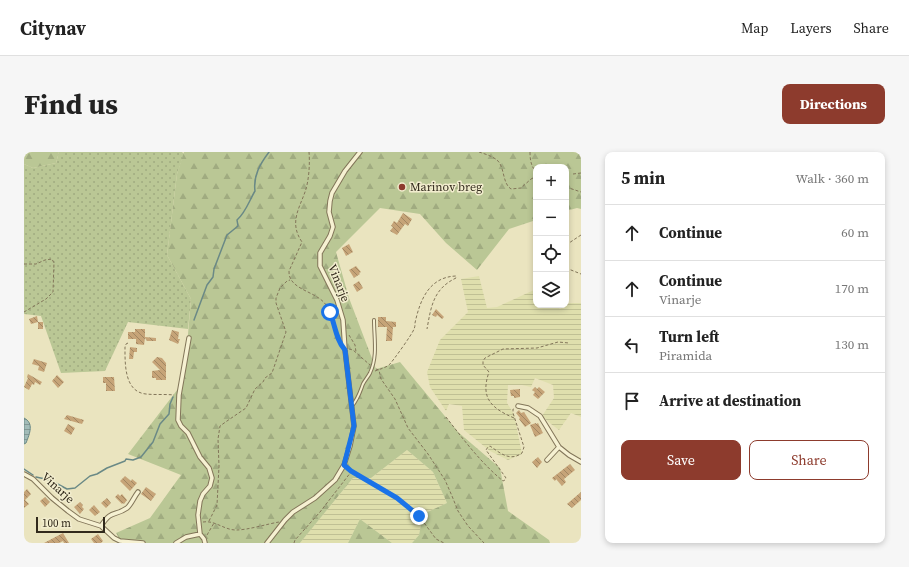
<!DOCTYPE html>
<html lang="en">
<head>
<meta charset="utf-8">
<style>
  :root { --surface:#fff; --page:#f6f6f6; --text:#222; --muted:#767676; --line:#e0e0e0; --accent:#8d3b2d }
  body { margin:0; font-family:"Source Serif 4",serif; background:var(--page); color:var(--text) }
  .controls { position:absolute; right:12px; top:12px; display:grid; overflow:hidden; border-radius:8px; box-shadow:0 2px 6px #0003 }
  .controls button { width:36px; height:36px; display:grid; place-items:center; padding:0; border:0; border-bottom:1px solid var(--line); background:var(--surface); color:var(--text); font:20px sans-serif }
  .scale { position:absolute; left:12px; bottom:10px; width:69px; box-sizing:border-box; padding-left:4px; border:2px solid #322a1c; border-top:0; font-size:11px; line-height:14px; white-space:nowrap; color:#322a1c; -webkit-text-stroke:3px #f2edce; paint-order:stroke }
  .stop { position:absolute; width:12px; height:12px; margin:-9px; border:3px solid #1a73e8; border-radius:50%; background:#fff }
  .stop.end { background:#1a73e8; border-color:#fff; box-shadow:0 1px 4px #0008 }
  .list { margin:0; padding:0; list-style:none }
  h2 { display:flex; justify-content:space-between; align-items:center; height:52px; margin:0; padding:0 16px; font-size:17px }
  h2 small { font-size:13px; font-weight:400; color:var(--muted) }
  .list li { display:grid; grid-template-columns:26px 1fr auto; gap:12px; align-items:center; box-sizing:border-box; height:56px; padding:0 16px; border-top:1px solid var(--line) }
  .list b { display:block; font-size:15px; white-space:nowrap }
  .list p { margin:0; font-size:13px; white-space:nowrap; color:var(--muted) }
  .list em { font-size:13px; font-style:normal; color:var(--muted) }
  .actions { display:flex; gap:8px; padding:12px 16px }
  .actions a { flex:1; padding:9px 0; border:1px solid var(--accent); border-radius:8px; text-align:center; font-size:14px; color:var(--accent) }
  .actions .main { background:var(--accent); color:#fff }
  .icon { flex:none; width:22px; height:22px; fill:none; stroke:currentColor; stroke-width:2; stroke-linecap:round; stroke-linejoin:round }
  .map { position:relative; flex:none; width:557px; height:391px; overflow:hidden; border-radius:8px }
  header { display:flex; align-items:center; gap:24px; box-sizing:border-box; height:56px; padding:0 20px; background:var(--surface); border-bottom:1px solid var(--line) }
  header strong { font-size:19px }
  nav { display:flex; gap:22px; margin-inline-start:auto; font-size:14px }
  .intro { display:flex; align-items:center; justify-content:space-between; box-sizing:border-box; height:96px; padding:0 24px }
  h1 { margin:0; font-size:28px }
  .button { padding:10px 18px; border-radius:8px; background:var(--accent); color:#fff; font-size:14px; font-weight:700 }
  main { display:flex; gap:24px; padding:0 24px }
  aside { flex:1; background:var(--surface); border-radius:8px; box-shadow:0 2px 6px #0003 }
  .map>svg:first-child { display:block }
</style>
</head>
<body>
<header>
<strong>Citynav</strong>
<nav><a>Map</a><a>Layers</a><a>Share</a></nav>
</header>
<div class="intro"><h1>Find us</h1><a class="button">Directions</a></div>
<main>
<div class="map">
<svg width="557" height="391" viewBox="0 0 557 391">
  <defs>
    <pattern id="farmland-rules" width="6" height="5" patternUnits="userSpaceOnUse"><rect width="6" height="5" fill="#dfdfad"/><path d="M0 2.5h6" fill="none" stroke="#c0c094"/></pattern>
    <pattern id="green-dots" width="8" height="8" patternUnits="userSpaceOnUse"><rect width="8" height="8" fill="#bac795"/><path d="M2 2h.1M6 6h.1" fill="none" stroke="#a0ab80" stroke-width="1.8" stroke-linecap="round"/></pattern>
    <pattern id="forest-firs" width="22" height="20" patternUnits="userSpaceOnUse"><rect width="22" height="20" fill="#bac795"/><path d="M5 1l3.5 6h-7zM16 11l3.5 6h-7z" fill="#a0ab80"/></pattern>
    <pattern id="water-rules" width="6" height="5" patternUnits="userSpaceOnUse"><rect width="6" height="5" fill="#a2bcb9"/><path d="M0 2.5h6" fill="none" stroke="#859996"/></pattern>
    <pattern id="building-back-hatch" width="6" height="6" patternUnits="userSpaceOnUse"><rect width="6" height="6" fill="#c6a478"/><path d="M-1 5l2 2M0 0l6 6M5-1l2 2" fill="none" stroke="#a18662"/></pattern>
  </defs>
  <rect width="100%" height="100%" fill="#eae4bf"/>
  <!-- farmland -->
  <path fill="url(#farmland-rules)" d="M455,124L463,156L473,155L512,137V153H532L536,157L545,151H557V265L547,261L535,278L527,272L518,264L530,246L529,233L511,226L507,235L498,233H484L483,251L490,262L498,302L484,308L466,299L440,278L438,254L425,252L422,259L406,235L403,220L416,188L444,160L437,127Z
    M383,298L409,320L423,351L399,362L395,383L388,391H368L336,367L324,391H276L329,326H347Z"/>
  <!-- green -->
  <path fill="url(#green-dots)" d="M35,0H158L160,2L153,22L143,103L167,147L164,177L104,170L81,219L37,221L17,164L0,162V12L9,16L32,11Z"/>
  <!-- forest -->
  <path fill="url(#forest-firs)" d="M0,0H35L32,11L9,16L0,12Z
    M160,0H557V57L553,56L542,59V15H512V68L485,77L453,118L422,91L396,62L356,56L312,100L325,146L352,217L376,210L434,280L476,316L484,359L525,388L526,391H388L395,383L399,362L423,351L409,320L383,298L347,326H329L276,391H98L92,381L126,366L157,323L104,302L160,229L167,147L143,103L153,22Z
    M336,367L368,391H324Z"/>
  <!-- water -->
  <path fill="url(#water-rules)" stroke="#6a8986" d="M0,266C10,271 6,281 2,291L0,292Z"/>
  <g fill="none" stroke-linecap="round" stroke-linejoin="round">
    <!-- stream -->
    <path stroke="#6a8986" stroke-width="1.5" d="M170,168L183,133L189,125L190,117L203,83L214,74L213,68C222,60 225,49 231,39C229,24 236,12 245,0
      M0,317L9,323
      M12,325L26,328L43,337L51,336L66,324L73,322L83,316L101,309L102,307L109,308L117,305L129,290L136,272L145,262L146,252L149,245"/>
  </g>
  <!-- building -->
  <path fill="url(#building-back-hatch)" d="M379,61L388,67L384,74L381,72L373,83L366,79L369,75L367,74L370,69L373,71Z
    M325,92L329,100L322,104L318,96Z
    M332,114L337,120L335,121L336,122L330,126L325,118Z
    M335,129L339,136L333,140L329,133Z
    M412,157L420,165L418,167L413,163L412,165L408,163Z
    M13,164L14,170H19V177H14V170L7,172L5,167Z
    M354,165H362V169L372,170V175H369L368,189H362L363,175H354Z
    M111,177H121V185L132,186V189H123L121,186L120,193L112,192V187H104V180H111Z
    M148,178L155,180L154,187H156L154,192L145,188Z
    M106,195L113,196V200H110L109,207H105Z
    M133,205L138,206L142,211V228H132V226H128V219L136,218L128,210Z
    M10,207L23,211L20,220L14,218L15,214L8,212Z
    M4,222L18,230L16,233L11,230L10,233L8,232L5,238L0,235L4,226L3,225Z
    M33,223L40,230L34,236L28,229Z
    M79,225H90L91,239H82V231H79Z
    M511,235L513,237L515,235L521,240L514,247L509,243L511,240L508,238Z
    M496,237V245L490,246V244H487L486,238Z
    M495,258L497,261L500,260L507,271L501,275L495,267L496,266L492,261Z
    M43,263L60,268L58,272L40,267Z
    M512,271V272L514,271L519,281L511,285L506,273Z
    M44,272L51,276L47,283L40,279Z
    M514,305L518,310L513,316L508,310Z
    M546,312L551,318L540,327L542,330L538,334L532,327L531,329L528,326Z
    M101,324L107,329L108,327L113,331L106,339L96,329Z
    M122,335L132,342L127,349L117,342Z
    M3,337L7,342L1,348L5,352L0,356V340Z
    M557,340V348L548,356L543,352Z
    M94,342L96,344L98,342L103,348L100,352L99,351L98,352L91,345Z
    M21,345L26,350L21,355L16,349Z
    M83,346L87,351L82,356L77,351Z
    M56,350L59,353L58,355L60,357L56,362L50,355Z
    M70,353L76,360L71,364L65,358Z
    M39,381L45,391H40L39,389L35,391H20Z
    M74,382L79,389L77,391H70L67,387Z"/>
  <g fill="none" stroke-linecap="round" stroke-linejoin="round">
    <!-- service casing -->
    <g stroke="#827559" stroke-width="4">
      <path id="service" d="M328,254C334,247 336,240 339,232C341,228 344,225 346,221C354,204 350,186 350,168"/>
    </g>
    <!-- minor casing -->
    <g stroke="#827559" stroke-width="5.5">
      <path id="minor" d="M165,186L155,243L154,268L157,274L164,281L176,305L185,316L188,326L186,334L179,342L176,349L174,363L176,382
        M494,254L504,256L516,264L535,295L545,303L557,310
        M523,308L535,295
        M0,322L9,327L28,346L44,359L55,367L77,374L90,386L96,389L119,391
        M77,374C88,357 90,365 103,356C107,353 110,345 114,340
        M152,391L162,385L176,382L180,387L181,391
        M243,391L261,368L269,360L291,346L311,328L320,313L326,294L330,274L321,198L319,168L313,148L296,114V101L306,84L309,75L305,60L306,49L308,41L321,19L336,0"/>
    </g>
    <!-- path -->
    <path stroke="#827559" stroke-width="1" stroke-dasharray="3 2" stroke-linecap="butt" d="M285,0C286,11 285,29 281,40C275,57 265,71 278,90L265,119C264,138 293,139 302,153C309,164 312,177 315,191L316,193
      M455,0C461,2 468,4 473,8C481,15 478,31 487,37L497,36L507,27L512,25
      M506,0C506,8 507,14 512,20
      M549,22L557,21
      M542,35L557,40
      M542,93L557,83
      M0,112H12L21,108L28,107L30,111L29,140L22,147L0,160
      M542,116L557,122
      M325,183L331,193L332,200
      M104,191L102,192L101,195C101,211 100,240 122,242C131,243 141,242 150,243
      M325,197L329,198L346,213
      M352,217L355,218L357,227L371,247L384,276L404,302L421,328L428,344L434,359L444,374L460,391
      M351,219C356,217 361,216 365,213C369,209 389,181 390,177C391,175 391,173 391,171C396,148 405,125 432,124V126C409,137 407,155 403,177
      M422,265C439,287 457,311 479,329L481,328L482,326L462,298L464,295L466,294C476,301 486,310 498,301L500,295L489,261V257H490
      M490,266C467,256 456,246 465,220L459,213V209L461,206L479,197L513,196L534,190L545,191
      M324,316L339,327L373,346L395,364L412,387L420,391
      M185,369L193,353L195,314L194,287L196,274L203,269L222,256L231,237L239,230L241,226L248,221L262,180L252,151V146L256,136L263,129L266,128
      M179,370C191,368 200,378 212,378C224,378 243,372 255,370
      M183,383L190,371
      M270,391L271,388L296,360L327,320"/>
    <!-- service -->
    <use href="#service" stroke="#f6f1d2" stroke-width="2"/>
    <!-- minor -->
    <use href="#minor" stroke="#f6f1d2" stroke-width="3.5"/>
  </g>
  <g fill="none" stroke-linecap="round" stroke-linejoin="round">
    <!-- route -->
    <path stroke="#1a73e8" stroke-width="5" d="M306,160C311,173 312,188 321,198L330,274L320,313L327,319L373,346L395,364"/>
  </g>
  <!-- markers -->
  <circle fill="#8d3b2d" stroke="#f2edce" stroke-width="1.5" cx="378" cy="35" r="4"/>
  <g text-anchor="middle" stroke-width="3" stroke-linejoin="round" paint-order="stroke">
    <!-- poi labels -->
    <g font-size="12" fill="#322a1c" stroke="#f2edce" text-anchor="start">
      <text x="386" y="39">Marinov breg</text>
    </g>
    <!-- street labels -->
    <g font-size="12" fill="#322a1c" stroke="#f2edce">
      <text transform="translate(315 131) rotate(68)" y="4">Vinarje</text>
      <text transform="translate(34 336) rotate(42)" y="4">Vinarje</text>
    </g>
  </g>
</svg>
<div class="controls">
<button>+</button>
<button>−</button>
<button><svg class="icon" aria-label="locate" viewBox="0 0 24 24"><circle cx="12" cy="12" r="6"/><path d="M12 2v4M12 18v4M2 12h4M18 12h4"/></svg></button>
<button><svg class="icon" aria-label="layers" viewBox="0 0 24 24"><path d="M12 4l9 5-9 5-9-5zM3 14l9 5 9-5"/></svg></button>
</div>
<div class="scale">100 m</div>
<div class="stop" style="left:306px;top:160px"></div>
<div class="stop end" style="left:395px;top:364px"></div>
</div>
<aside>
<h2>5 min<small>Walk · 360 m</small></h2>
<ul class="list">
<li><svg class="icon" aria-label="ahead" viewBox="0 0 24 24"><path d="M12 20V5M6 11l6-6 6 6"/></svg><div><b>Continue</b></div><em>60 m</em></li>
<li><svg class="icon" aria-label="ahead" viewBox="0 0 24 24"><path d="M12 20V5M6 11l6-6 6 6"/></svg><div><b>Continue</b><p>Vinarje</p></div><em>170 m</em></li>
<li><svg class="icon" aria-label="left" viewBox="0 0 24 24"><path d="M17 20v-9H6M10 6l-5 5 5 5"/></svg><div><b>Turn left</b><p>Piramida</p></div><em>130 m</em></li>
<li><svg class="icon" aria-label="arrive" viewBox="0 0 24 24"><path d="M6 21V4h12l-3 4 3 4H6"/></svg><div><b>Arrive at destination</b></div></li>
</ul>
<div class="actions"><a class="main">Save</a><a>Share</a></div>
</aside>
</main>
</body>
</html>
